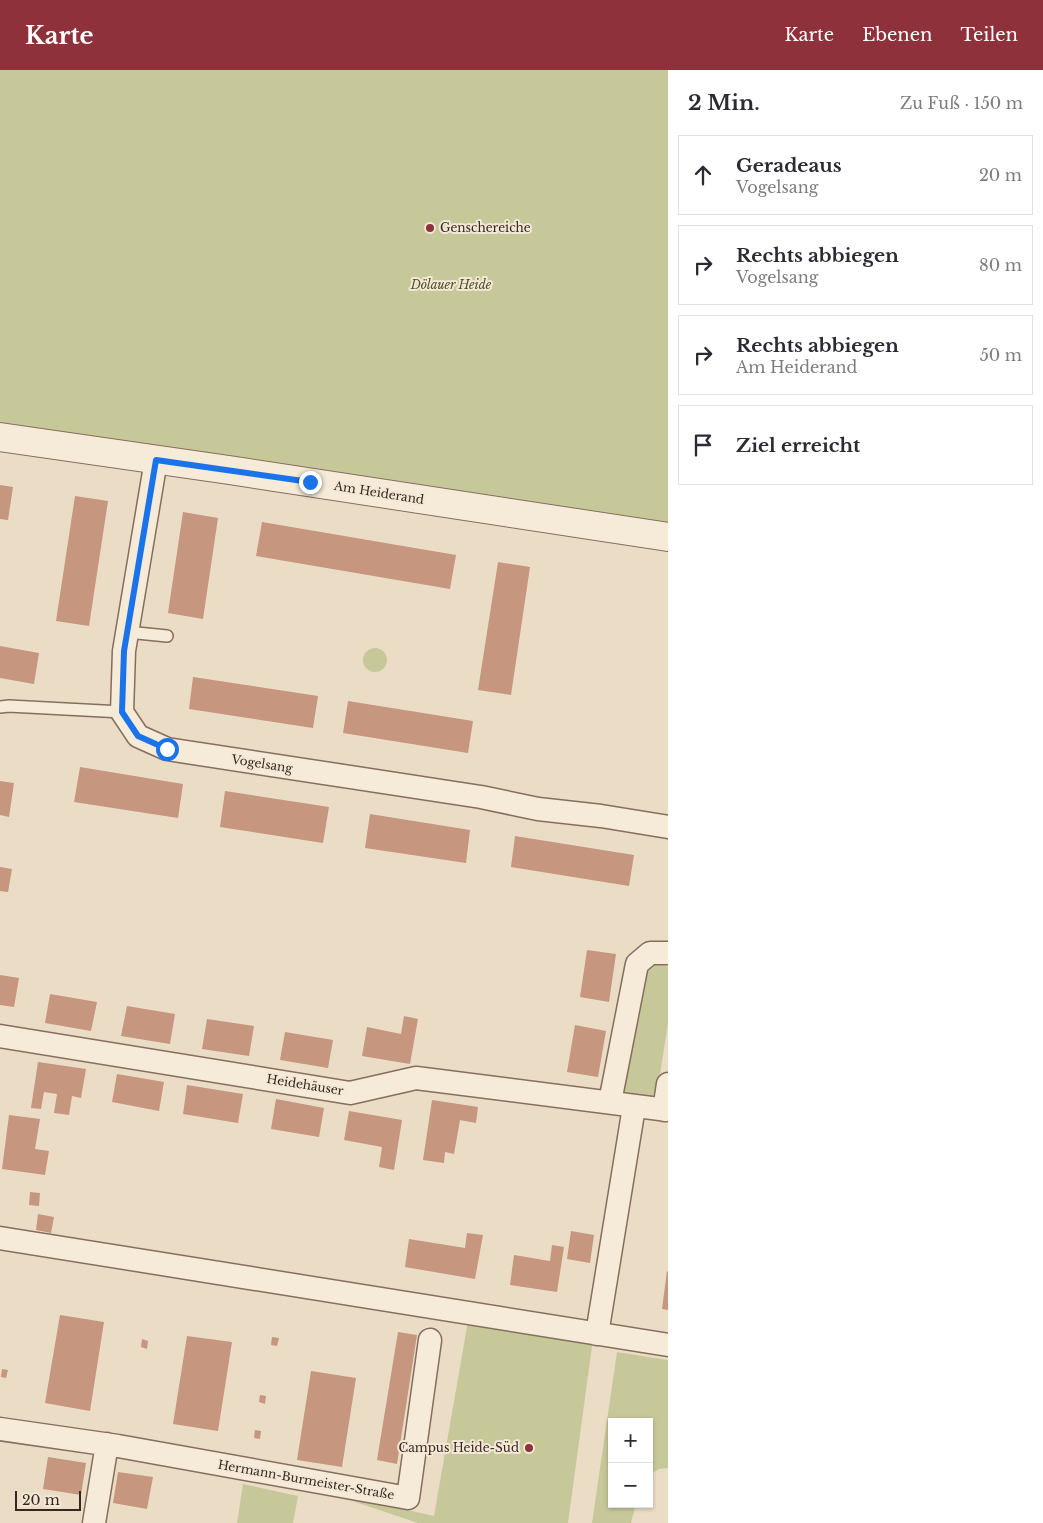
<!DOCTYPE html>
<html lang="de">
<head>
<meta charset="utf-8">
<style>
  :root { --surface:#fff; --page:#f7f7f7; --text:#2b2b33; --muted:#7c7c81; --line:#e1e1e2; --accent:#8f313a }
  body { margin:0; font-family:"Libre Baskerville",serif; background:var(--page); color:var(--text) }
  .controls { position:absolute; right:15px; bottom:15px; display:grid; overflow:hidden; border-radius:0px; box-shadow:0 1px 4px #0004 }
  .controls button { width:45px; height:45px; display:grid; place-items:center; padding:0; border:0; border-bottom:1px solid var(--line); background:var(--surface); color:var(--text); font:25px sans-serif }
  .scale { position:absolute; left:15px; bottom:12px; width:66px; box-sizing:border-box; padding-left:5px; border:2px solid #362820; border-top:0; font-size:14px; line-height:18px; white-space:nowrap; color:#362820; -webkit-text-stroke:4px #f3e7d5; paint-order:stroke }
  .stop { position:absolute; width:15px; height:15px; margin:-11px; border:4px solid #1a73e8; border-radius:50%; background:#fff }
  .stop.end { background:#1a73e8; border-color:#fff; box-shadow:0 1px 5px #0008 }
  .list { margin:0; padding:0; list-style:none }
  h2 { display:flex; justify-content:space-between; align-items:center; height:65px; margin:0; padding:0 20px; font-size:21px }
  h2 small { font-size:16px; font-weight:400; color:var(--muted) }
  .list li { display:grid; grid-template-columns:32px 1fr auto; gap:15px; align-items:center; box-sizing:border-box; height:80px; margin:0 10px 10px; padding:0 10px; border:1px solid var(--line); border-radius:0px }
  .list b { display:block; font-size:19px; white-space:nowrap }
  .list p { margin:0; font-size:16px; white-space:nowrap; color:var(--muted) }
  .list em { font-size:16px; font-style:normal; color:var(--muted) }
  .icon { flex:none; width:28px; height:28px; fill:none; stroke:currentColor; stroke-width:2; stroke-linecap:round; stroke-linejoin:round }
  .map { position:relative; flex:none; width:668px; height:1453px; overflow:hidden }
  header { display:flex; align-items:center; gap:30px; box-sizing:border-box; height:70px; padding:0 25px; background:var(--accent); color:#fff }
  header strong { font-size:24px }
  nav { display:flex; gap:28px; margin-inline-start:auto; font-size:18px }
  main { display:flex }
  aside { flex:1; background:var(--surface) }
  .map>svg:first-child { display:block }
</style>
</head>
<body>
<header>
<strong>Karte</strong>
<nav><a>Karte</a><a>Ebenen</a><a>Teilen</a></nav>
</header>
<main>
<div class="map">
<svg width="668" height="1453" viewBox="0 0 668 1453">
  <rect width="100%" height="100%" fill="#ebdcc6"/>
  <!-- green -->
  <path fill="#c7c89a" d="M0,0H668V466L0,361Z
    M363 590a12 12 0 1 1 24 0a12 12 0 1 1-24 0Z
    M660,892L668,897V953L658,1017L652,1027L631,1028L623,1020L642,903L652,894Z
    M468,1251L593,1269L568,1453H418L314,1418L376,1426L403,1439L434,1446Z
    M617,1282L668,1290V1398L659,1399L649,1405V1352H612V1434H636L631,1453H592Z
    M243,1414L298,1426L293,1453H237Z"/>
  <!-- building -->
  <path fill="#c6967e" d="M0,415L13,417L8,450L0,449Z
    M75,426L108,431L89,556L56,551Z
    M183,442L218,448L203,549L168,543Z
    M262,452L456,485L450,519L256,486Z
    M498,492L530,497L511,625L478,620Z
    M0,576L39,583L34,614L0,608Z
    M193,607L318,626L313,658L189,639Z
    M348,631L473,651L468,683L343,663Z
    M80,697L183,714L178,748L74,732Z
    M0,711L14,713L9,747L0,745Z
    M225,721L329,737L323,773L220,757Z
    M370,744L470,760L466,793L365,778Z
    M515,766L634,785L629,816L511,797Z
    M0,797L12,799L8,822L0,821Z
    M587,880L616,884L609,932L580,927Z
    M0,905L19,908L14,937L0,935Z
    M50,924L97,932L91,961L45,953Z
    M127,936L175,944L170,974L121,966Z
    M404,946L418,949L410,994L362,986L367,957L401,964Z
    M207,949L254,956L249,986L202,979Z
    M575,955L606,961L598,1007L567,1002Z
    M285,962L333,970L328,998L280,990Z
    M38,992L86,999L81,1028L72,1026L69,1045L54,1043L57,1024L44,1022L41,1039L31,1038Z
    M117,1004L164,1012L159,1041L112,1032Z
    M187,1015L243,1024L238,1053L183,1044Z
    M276,1029L324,1038L319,1067L271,1059Z
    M432,1030L478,1037L476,1053L460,1050L454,1084L445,1082L444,1093L423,1090Z
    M349,1041L402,1050L394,1100L379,1097L382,1077L344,1070Z
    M9,1045L40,1049L35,1079L49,1081L45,1105L2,1099Z
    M30,1122L40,1123L39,1136L29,1135Z
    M38,1144L54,1147L51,1163L36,1160Z
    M571,1161L594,1165L590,1193L567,1189Z
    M467,1163L483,1165L475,1209L405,1197L409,1169L465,1178Z
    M552,1175L564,1177L557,1222L510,1215L514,1185L550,1191Z
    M667,1201L668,1202V1240L662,1239Z
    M60,1245L104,1252L90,1341L45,1333Z
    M398,1262L417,1265L397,1394L377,1390Z
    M187,1266L232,1272L218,1361L173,1354Z
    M272,1267L279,1268L277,1276L271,1275Z
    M142,1269L148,1271L147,1279L141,1277Z
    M2,1299L8,1300L6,1308L1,1307Z
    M311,1301L356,1308L342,1397L297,1390Z
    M260,1325L266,1326L265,1334L259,1332Z
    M255,1360L261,1361L260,1369L254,1368Z
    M48,1387L86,1393L81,1425L43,1419Z
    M118,1402L153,1407L147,1439L113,1433Z"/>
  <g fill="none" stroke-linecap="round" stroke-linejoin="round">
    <!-- service casing -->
    <g stroke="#856e5d" stroke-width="14">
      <path id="service" d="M127,562L167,566
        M0,637L9,636L122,642"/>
    </g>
    <!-- minor casing -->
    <g stroke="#856e5d" stroke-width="25">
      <path id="minor" d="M156,390L124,581L122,642L138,666L167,679L481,727L538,739L601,746L668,757
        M0,966L350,1023L416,1008L668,1040
        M610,1032L637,894L650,883H668
        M664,1040L668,1014
        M0,1168L668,1275
        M597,1264L634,1037
        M0,1359L118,1376L408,1428L430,1270
        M94,1453L107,1374"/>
    </g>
    <!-- tertiary casing -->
    <g stroke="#856e5d" stroke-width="30">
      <path id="tertiary" d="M0,367L229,400L668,467"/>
    </g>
    <!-- service -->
    <use href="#service" stroke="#f6ebd8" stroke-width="11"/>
    <!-- minor -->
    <use href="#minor" stroke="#f6ebd8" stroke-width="22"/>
    <!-- tertiary -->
    <use href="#tertiary" stroke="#f6ebd8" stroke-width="28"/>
  </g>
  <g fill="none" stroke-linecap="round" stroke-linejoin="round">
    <!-- route -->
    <path stroke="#1a73e8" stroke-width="6" d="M167,679L138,666L122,642L124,581L156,390L310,412"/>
  </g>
  <!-- markers -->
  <g fill="#8f313a" stroke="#f3e7d5" stroke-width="2">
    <circle cx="430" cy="158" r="5"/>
    <circle cx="529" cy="1378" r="5"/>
  </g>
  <g text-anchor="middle" stroke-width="4" stroke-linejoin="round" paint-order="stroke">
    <!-- poi labels -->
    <g font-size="12" fill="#362820" stroke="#f3e7d5" text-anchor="start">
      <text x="440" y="162">Genschereiche</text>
      <text x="519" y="1382" text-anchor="end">Campus Heide-Süd</text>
    </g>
    <!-- park labels -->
    <g font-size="12" font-style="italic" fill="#4a5128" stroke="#f3e7d5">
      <text x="451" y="219">Dölauer Heide</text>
    </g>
    <!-- street labels -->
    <g font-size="12" fill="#362820" stroke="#f3e7d5">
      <text transform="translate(379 423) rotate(9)" y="4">Am Heiderand</text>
      <text transform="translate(262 694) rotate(9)" y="4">Vogelsang</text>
      <text transform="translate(305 1015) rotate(9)" y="4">Heidehäuser</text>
      <text transform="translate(306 1410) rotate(10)" y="4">Hermann-Burmeister-Straße</text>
    </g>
  </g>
</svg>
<div class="controls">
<button>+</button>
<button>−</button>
</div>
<div class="scale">20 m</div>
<div class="stop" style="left:167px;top:679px"></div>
<div class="stop end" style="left:310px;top:412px"></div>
</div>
<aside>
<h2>2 Min.<small>Zu Fuß · 150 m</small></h2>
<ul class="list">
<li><svg class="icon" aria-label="ahead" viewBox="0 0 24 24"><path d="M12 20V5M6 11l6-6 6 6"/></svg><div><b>Geradeaus</b><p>Vogelsang</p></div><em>20 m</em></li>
<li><svg class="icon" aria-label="right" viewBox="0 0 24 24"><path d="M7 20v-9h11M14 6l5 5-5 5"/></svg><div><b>Rechts abbiegen</b><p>Vogelsang</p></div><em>80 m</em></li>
<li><svg class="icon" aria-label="right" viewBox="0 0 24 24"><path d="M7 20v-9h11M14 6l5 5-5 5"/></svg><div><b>Rechts abbiegen</b><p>Am Heiderand</p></div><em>50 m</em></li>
<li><svg class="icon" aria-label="arrive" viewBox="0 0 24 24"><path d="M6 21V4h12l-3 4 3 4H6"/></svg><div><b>Ziel erreicht</b></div></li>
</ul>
</aside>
</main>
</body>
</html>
